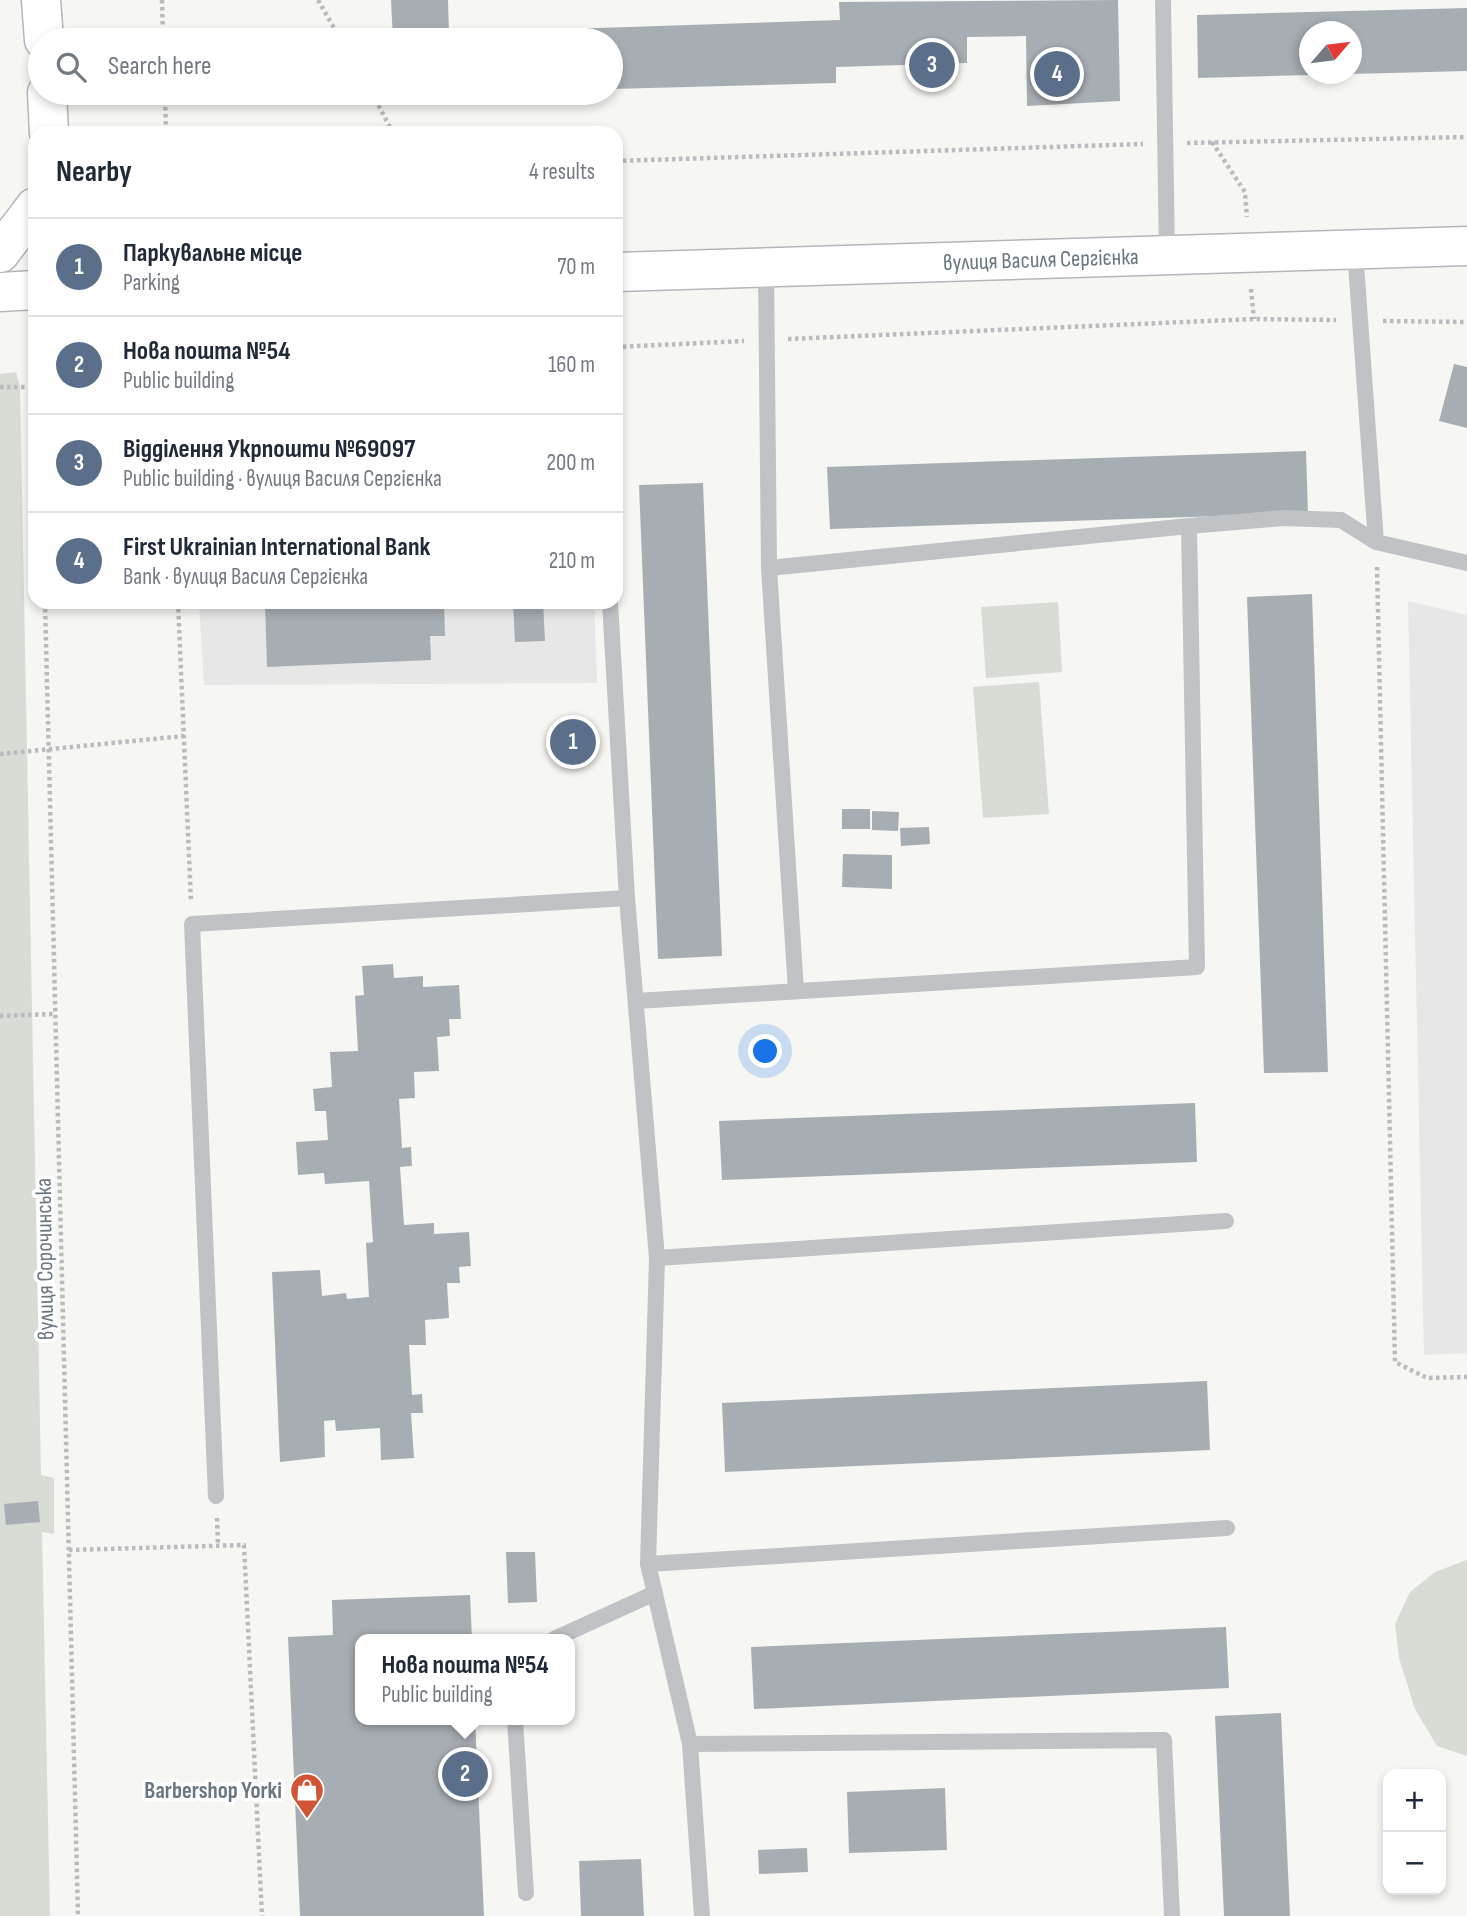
<!DOCTYPE html>
<html lang="en">
<head>
<meta charset="utf-8">
<style>
  :root { --surface:#fff; --page:#f2f2f3; --text:#1f2937; --muted:#747a83; --line:#e0e1e3; --accent:#d25436 }
  body { margin:0; font-family:"Sofia Sans Condensed",sans-serif; background:var(--page); color:var(--text) }
  .controls { position:absolute; right:21px; bottom:21px; display:grid; overflow:hidden; border-radius:14px; box-shadow:0 4px 10px #0003 }
  .controls button { width:63px; height:63px; display:grid; place-items:center; padding:0; border:0; border-bottom:2px solid var(--line); background:var(--surface); color:var(--text); font:35px sans-serif }
  .compass { position:absolute; left:1299px; top:21px; width:63px; height:63px; border-radius:50%; background:var(--surface); box-shadow:0 4px 10px #0003; rotate:62deg }
  .you { position:absolute; left:766px; top:1052px; width:24px; height:24px; margin:-18px; border:5px solid #fff; border-radius:50%; background:#1a73e8; box-shadow:0 0 0 10px #1a73e833 }
  .badge { display:grid; place-items:center; width:46px; height:46px; border-radius:50%; background:var(--accent); color:#fff; font-size:23px; font-weight:700 }
  .pin { position:absolute; translate:-50% -50%; border:4px solid #fff; box-shadow:0 2px 7px #0006 }
  .popup { position:absolute; left:355px; top:1634px; width:220px; height:91px; box-sizing:border-box; display:grid; place-content:center; border-radius:14px; background:var(--surface); filter:drop-shadow(0 2px 5px #0005); font-size:23px; white-space:nowrap; color:var(--muted) }
  .popup b { font-size:26px; color:var(--text) }
  .popup::after { content:''; position:absolute; left:50%; top:100%; margin-left:-14px; border:14px solid transparent; border-top-color:var(--surface) }
  .list { margin:0; padding:0; list-style:none }
  h2 { display:flex; justify-content:space-between; align-items:center; height:91px; margin:0; padding:0 28px; font-size:30px }
  h2 small { font-size:23px; font-weight:400; color:var(--muted) }
  .list li { display:grid; grid-template-columns:46px 1fr auto; gap:21px; align-items:center; box-sizing:border-box; height:98px; padding:0 28px; border-top:2px solid var(--line) }
  .list b { display:block; font-size:26px; white-space:nowrap }
  .list p { margin:0; font-size:23px; white-space:nowrap; color:var(--muted) }
  .list em { font-size:23px; font-style:normal; color:var(--muted) }
  .icon { flex:none; width:38px; height:38px; fill:none; stroke:currentColor; stroke-width:2; stroke-linecap:round; stroke-linejoin:round }
  .map { position:relative; flex:none; width:1467px; height:1916px; overflow:hidden }
  .search { position:absolute; background:var(--surface); box-shadow:0 4px 10px #0003; left:28px; top:28px; width:595px; height:77px; display:flex; align-items:center; gap:18px; box-sizing:border-box; padding:0 24px; border-radius:38px; color:var(--muted); font-size:26px }
  .panel { position:absolute; background:var(--surface); box-shadow:0 4px 10px #0003; left:28px; top:126px; width:595px; height:483px; border-radius:21px }
  .map>svg:first-child { display:block }
</style>
</head>
<body>
<div class="map">
<svg width="1467" height="1916" viewBox="0 0 1467 1916">
  <rect width="100%" height="100%" fill="#f6f6f3"/>
  <!-- built -->
  <path fill="#e6e7e6" d="M1408,601L1467,615V1353L1424,1355Z
    M199,602H594L597,683L204,685Z"/>
  <!-- green -->
  <path fill="#d7dcd4" d="M16,372L20,387L41,1475L54,1478V1534L42,1532L50,1916H0V374Z
    M1058,602L1062,672L986,678L981,607Z
    M1039,682L1049,814L983,818L973,687Z
    M1467,1560V1756L1437,1746L1415,1709L1399,1658L1395,1624L1410,1592L1435,1572Z"/>
  <!-- building -->
  <path fill="#a7aeb3" d="M391,0H448L449,33L840,20L839,2L1118,0L1120,101L1027,106L1026,36L967,37V63L836,67V83L611,89V40H393Z
    M1467,8V71L1352,74V32H1310V75L1198,78L1197,15Z
    M1454,364L1467,367V428L1439,421Z
    M1306,451L1308,513L830,529L827,467Z
    M703,483L722,956L658,959L639,485Z
    M1312,594L1328,1072L1264,1073L1247,597Z
    M265,602H444L445,636H430L431,660L267,667Z
    M513,602H543L545,641L515,642Z
    M842,809H870V829H842Z
    M872,811L899,812L898,831L872,830Z
    M929,827L930,844L901,846L900,828Z
    M843,854L892,855V889L842,887Z
    M393,964L394,978L423,976V987L459,985L461,1019H449L450,1036L437,1037L439,1071L414,1072L415,1098L399,1099L402,1148L411,1147L412,1166L400,1167L404,1225L434,1223V1234L469,1232L471,1266L459,1267L460,1283H447L449,1318L425,1320L426,1345H409L412,1395L422,1394L423,1413H411L414,1458L381,1460L380,1428L336,1431L335,1420L324,1421L325,1457L280,1462L272,1272L320,1270L322,1296L346,1293L347,1299L369,1297L366,1243L373,1242L369,1181L325,1184L324,1173L298,1175L296,1142L328,1140L326,1111H315L313,1089L332,1087L330,1052L358,1051L355,996L364,995L362,966Z
    M1195,1103L1197,1162L722,1180L719,1121Z
    M1207,1381L1210,1450L725,1472L722,1403Z
    M38,1501L40,1522L6,1525L4,1504Z
    M506,1552H535L537,1602L508,1603Z
    M470,1595L472,1639H360V1720H475L484,1916H300L288,1637L333,1635L332,1600Z
    M1226,1627L1229,1688L754,1709L751,1647Z
    M1281,1713L1290,1916H1224L1215,1716Z
    M945,1788L947,1850L849,1853L847,1792Z
    M807,1848L808,1872L759,1874L758,1850Z
    M641,1859L644,1916H581L579,1861Z"/>
  <g fill="none" stroke-linecap="round" stroke-linejoin="round">
    <!-- secondary casing -->
    <g stroke="#b2b7ba" stroke-width="41">
      <g id="secondary">
        <path id="s1" d="M616,272L1467,246"/>
        <path d="M0,292L35,290"/>
      </g>
    </g>
    <!-- primary casing -->
    <g stroke="#b3b7ba" stroke-width="41">
      <path id="primary" d="M41,0L44,40
        M47,93L49,133
        M0,253L35,207"/>
    </g>
    <!-- path -->
    <path stroke="#b9bcbe" stroke-width="4.5" stroke-dasharray="3.5 3.5" stroke-linecap="butt" d="M162,0L163,40
      M318,0L341,40
      M165,93L166,133
      M372,93L393,133
      M1212,142L1245,192L1247,217
      M1187,143L1467,137
      M616,161L1143,144
      M1251,289L1254,319
      M1383,321L1467,322
      M788,339L1254,319L1336,320
      M616,347L744,341
      M0,387H35
      M1377,567L1395,1362L1427,1378L1467,1377
      M45,602L78,1916
      M178,602L191,902
      M0,754L184,736
      M0,1016L55,1014
      M217,1518L218,1546
      M69,1550L244,1545L262,1916"/>
    <!-- service -->
    <path stroke="#bfc3c6" stroke-width="16" d="M1163,0L1167,256
      M1355,250L1376,542L1467,563
      M766,269L769,568
      M1189,526L1283,518L1341,520L1376,542
      M610,602L627,898L657,1258L648,1564L690,1744L702,1916
      M636,1001L1197,967L1189,526L769,568L796,991
      M657,1258L1226,1221
      M216,1496L192,924L627,898
      M648,1564L1227,1528
      M554,1639L655,1593
      M515,1720L526,1893
      M690,1744L1164,1740L1172,1916"/>
    <!-- secondary -->
    <use href="#secondary" stroke="#fff" stroke-width="38"/>
    <!-- primary -->
    <use href="#primary" stroke="#fff" stroke-width="38"/>
  </g>
  <!-- icons -->
  <defs>
    <g id="shop-pin" transform="scale(1.75)"><path d="M0 17L-7.5 6A9.5 9.5 0 1 1 7.5 6Z" fill="#d25436" stroke="#fff"/><path d="M-5-2.5h2.3a2.7 3.5 0 0 1 5.4 0H5L5.5 6h-11ZM-1.5-2.5h3a1.5 2.3 0 0 0-3 0Z" fill="#fff"/></g>
  </defs>
  <g fill-rule="evenodd">
    <use href="#shop-pin" x="307" y="1790"/>
  </g>
  <g text-anchor="middle" stroke-width="7" stroke-linejoin="round" paint-order="stroke">
    <!-- street labels -->
    <g font-size="23" fill="#687781" stroke="#fff">
      <text dy="8" stroke="none"><textPath href="#s1" startOffset="425">вулиця Василя Сергієнка</textPath></text>
      <text transform="translate(44 1259) rotate(-91)" y="8">вулиця Сорочинська</text>
    </g>
    <!-- poi labels -->
    <g font-size="23" font-weight="bold" fill="#687781" stroke="#fff" text-anchor="end">
      <text x="282" y="1798">Barbershop Yorki</text>
    </g>
  </g>
</svg>
<div class="controls">
<button>+</button>
<button>−</button>
</div>
<svg class="compass" viewBox="-18 -18 36 36"><path d="M0-13l5 13h-10z" fill="#e53935"/><path d="M0 13l5-13h-10z" fill="#747a83"/></svg>
<div class="you"></div>
<div class="pin badge" style="left:573px;top:742px;background:#5c6f8a">1</div>
<div class="pin badge" style="left:465px;top:1774px;background:#5c6f8a">2</div>
<div class="popup"><b>Нова пошта №54</b>Public building</div>
<div class="pin badge" style="left:932px;top:65px;background:#5c6f8a">3</div>
<div class="pin badge" style="left:1057px;top:74px;background:#5c6f8a">4</div>
<div class="search"><svg class="icon" aria-label="search" viewBox="0 0 24 24"><circle cx="10" cy="10" r="6"/><path d="M15 15l6 6"/></svg>Search here</div>
<section class="panel">
<h2>Nearby<small>4 results</small></h2>
<ul class="list">
<li><span class="badge" style="background:#5c6f8a">1</span><div><b>Паркувальне місце</b><p>Parking</p></div><em>70 m</em></li>
<li><span class="badge" style="background:#5c6f8a">2</span><div><b>Нова пошта №54</b><p>Public building</p></div><em>160 m</em></li>
<li><span class="badge" style="background:#5c6f8a">3</span><div><b>Відділення Укрпошти №69097</b><p>Public building · вулиця Василя Сергієнка</p></div><em>200 m</em></li>
<li><span class="badge" style="background:#5c6f8a">4</span><div><b>First Ukrainian International Bank</b><p>Bank · вулиця Василя Сергієнка</p></div><em>210 m</em></li>
</ul>
</section>
</div>
</body>
</html>
